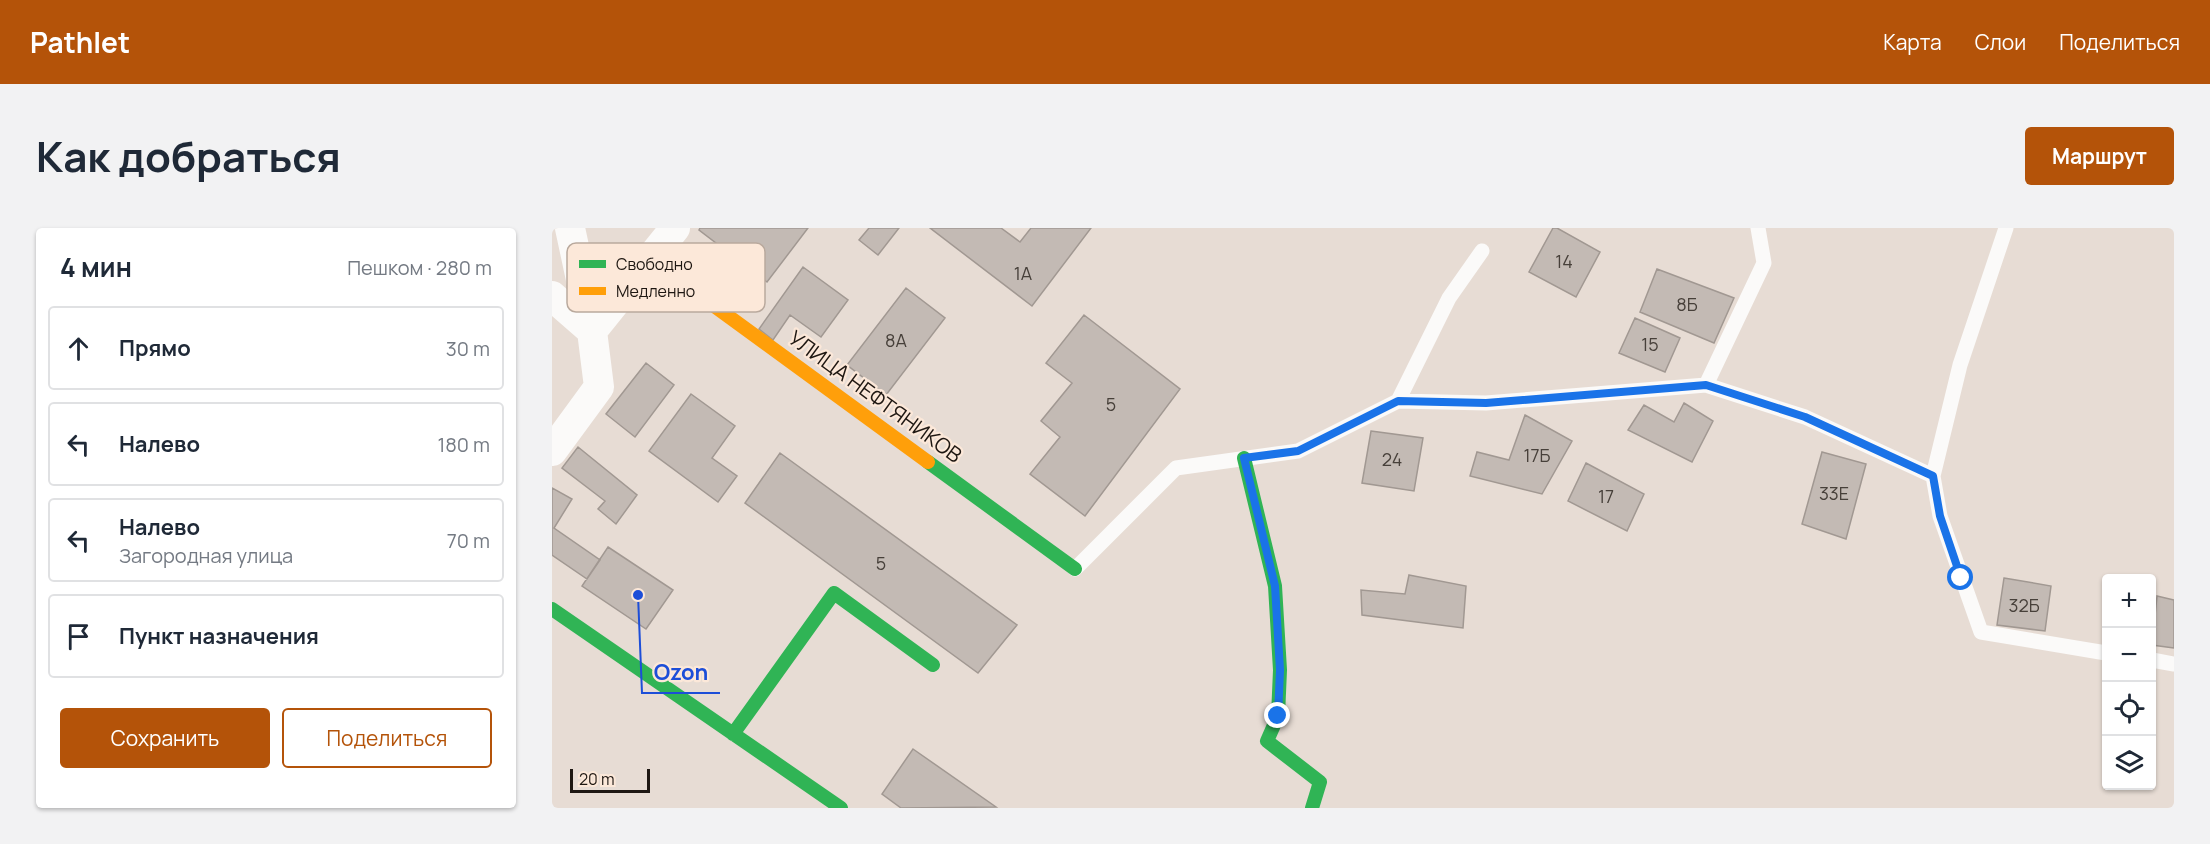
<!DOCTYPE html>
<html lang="ru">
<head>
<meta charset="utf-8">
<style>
  :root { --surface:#fff; --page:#f2f2f3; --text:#1f2937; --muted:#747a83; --line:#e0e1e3; --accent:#b45309 }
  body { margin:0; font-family:Manrope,sans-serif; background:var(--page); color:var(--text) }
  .controls { position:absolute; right:18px; bottom:18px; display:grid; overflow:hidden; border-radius:6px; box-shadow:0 2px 4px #0004 }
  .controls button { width:54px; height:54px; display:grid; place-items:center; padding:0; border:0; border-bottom:2px solid var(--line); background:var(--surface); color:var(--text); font:30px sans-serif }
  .scale { position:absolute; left:18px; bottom:15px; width:80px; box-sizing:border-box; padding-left:6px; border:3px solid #1e1712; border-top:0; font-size:16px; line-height:21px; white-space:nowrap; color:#1e1712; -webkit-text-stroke:4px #fce8d9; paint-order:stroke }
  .stop { position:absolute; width:18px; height:18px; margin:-14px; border:4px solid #1a73e8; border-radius:50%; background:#fff }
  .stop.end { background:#1a73e8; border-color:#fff; box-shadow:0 2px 6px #0008 }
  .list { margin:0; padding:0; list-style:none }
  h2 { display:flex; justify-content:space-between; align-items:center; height:78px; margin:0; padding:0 24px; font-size:26px }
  h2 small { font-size:20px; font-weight:400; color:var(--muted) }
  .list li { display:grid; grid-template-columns:39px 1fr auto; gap:18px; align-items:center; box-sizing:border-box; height:84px; margin:0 12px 12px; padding:0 12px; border:2px solid var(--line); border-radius:6px }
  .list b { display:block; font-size:22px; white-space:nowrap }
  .list p { margin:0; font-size:20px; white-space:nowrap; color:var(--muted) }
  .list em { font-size:20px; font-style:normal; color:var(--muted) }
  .actions { display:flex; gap:12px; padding:18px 24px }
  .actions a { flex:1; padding:14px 0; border:2px solid var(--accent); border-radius:6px; text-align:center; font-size:21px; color:var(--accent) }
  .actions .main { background:var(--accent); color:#fff }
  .icon { flex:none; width:33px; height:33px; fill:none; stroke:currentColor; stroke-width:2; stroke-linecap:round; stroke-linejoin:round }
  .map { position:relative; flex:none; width:1622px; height:580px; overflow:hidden; border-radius:6px }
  header { display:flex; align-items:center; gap:36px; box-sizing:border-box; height:84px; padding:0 30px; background:var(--accent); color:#fff }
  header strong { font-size:28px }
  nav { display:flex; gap:33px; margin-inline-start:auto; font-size:21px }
  .intro { display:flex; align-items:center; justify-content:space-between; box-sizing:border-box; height:144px; padding:0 36px }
  h1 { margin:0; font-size:42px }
  .button { padding:15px 27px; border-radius:6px; background:var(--accent); color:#fff; font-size:21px; font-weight:700 }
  main { display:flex; gap:36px; padding:0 36px }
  aside { flex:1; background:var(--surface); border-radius:6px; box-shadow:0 2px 4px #0004 }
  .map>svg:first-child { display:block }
</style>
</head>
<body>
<header>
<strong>Pathlet</strong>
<nav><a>Карта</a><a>Слои</a><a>Поделиться</a></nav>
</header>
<div class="intro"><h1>Как добраться</h1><a class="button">Маршрут</a></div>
<main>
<aside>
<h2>4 мин<small>Пешком · 280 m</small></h2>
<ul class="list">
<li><svg class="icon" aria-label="ahead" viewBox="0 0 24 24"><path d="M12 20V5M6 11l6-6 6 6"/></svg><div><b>Прямо</b></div><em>30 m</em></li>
<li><svg class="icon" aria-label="left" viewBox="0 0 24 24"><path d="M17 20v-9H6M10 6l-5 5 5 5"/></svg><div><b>Налево</b></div><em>180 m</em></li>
<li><svg class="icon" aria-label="left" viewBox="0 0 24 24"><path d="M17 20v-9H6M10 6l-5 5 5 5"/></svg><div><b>Налево</b><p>Загородная улица</p></div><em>70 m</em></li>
<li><svg class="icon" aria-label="arrive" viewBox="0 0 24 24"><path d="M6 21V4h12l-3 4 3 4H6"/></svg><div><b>Пункт назначения</b></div></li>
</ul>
<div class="actions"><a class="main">Сохранить</a><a>Поделиться</a></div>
</aside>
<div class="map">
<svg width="1622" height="580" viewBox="0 0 1622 580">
  <rect width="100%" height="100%" fill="#e7dcd4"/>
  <!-- building -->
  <path fill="#c3bab4" stroke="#a19892" stroke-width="1.5" d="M148,0H256L215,54L147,2Z
    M317,0H347L326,27L307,12Z
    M378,0H449L468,14L479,0H539L480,78Z
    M1001,0H1005L1048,24L1024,69L977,44Z
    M251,39L296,72L269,109L238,87L221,112L207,101Z
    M1105,41L1182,70L1162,115L1088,84Z
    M354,60L393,90L334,167L295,137Z
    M532,87L628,161L533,288L478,246L508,209L489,193L520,155L494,135Z
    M1083,90L1128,110L1113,144L1067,125Z
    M94,135L122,157L83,209L54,186Z
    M139,166L183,198L160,230L185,248L166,274L97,223Z
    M1132,175L1161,193L1140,234L1076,202L1092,177L1122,194Z
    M973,187L1020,213L990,266L918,248L925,224L957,232Z
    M819,203L871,210L862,263L810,255Z
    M26,219L85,267L64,296L46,281L53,273L10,240Z
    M1270,224L1314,236L1294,311L1250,296Z
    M228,225L465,397L426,445L193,275Z
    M1034,235L1092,266L1075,303L1016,273Z
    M0,260L20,271L2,300L48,332L35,351L0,327Z
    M56,319L121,362L94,401L30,358Z
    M857,347L914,358L911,400L810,387L809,362L853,366Z
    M1452,350L1499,358L1493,403L1445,397Z
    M1605,368L1622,372V420L1600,417Z
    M361,521L444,579L349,580L330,566Z"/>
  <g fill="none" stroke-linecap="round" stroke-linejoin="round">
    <!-- lane -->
    <path stroke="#fbfaf9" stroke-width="15" d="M1154,157L1253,189L1381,248L1388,288L1429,404L1554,425
      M846,173L897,70L930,23
      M1381,248L1408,137L1454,0
      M523,341L624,240L746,223L846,173L934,175L1154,157L1212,35L1206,0
      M1600,432L1622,436"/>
    <!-- street -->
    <path stroke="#fbfaf9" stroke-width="30" d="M0,68L40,103
      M40,103L123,0
      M0,223L47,159L40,103L18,0"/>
    <!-- fast -->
    <path stroke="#30b455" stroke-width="14" d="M692,230L723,358L728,442L726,488L715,513L768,554L760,580
      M376,234L523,341
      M0,381L289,580
      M181,506L282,365L381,437"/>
    <!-- slow -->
    <path stroke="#ff9f0a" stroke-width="14" d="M98,31L376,234"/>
  </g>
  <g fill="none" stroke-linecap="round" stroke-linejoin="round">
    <!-- route -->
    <path stroke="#1a73e8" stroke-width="8" d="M726,488L728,442L723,358L692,230L746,223L846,173L934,175L1154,157L1253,189L1381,248L1388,288L1409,350"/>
  </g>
  <g text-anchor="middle" stroke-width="4.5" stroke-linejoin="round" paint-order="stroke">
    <!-- number labels -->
    <g font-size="18" fill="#47403a">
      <text x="1012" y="40">14</text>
      <text x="471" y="52">1А</text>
      <text x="1135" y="83">8Б</text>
      <text x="344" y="119">8А</text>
      <text x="1098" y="123">15</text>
      <text x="559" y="183">5</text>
      <text x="985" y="234">17Б</text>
      <text x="840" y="238">24</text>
      <text x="1282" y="272">33Е</text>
      <text x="1054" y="275">17</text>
      <text x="329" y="342">5</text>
      <text x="1472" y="384">32Б</text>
    </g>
    <!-- street labels -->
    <g font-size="21" fill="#1e1712" stroke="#fce8d9">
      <text transform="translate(323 169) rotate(36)" y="7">УЛИЦА НЕФТЯНИКОВ</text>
    </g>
  </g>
  <!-- legend -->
  <rect x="15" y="15" width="198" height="69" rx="9" fill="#fce8d9" stroke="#b9a99d" stroke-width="1.5"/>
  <rect x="27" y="32" width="27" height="8" fill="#30b455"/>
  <rect x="27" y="59" width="27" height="8" fill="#ff9f0a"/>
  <g font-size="16" fill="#1e1712">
    <text x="64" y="42">Свободно</text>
    <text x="64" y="69">Медленно</text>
  </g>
  <!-- callouts -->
  <path fill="none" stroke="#1d4ed8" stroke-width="2" d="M86 367L90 465H168"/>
  <circle fill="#1d4ed8" stroke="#fce8d9" stroke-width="2" cx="86" cy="367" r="6"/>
  <g font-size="22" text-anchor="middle" font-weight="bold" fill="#1d4ed8" stroke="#fce8d9" stroke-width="4.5" stroke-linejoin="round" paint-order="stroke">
    <text x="129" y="452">Ozon</text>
  </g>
</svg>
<div class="controls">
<button>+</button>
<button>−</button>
<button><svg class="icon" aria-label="locate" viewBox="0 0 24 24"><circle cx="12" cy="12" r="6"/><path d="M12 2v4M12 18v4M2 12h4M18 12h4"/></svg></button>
<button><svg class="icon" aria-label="layers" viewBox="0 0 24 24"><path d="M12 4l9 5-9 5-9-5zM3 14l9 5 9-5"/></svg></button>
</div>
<div class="scale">20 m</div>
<div class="stop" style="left:1409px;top:350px"></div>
<div class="stop end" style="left:726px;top:488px"></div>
</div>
</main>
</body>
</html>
